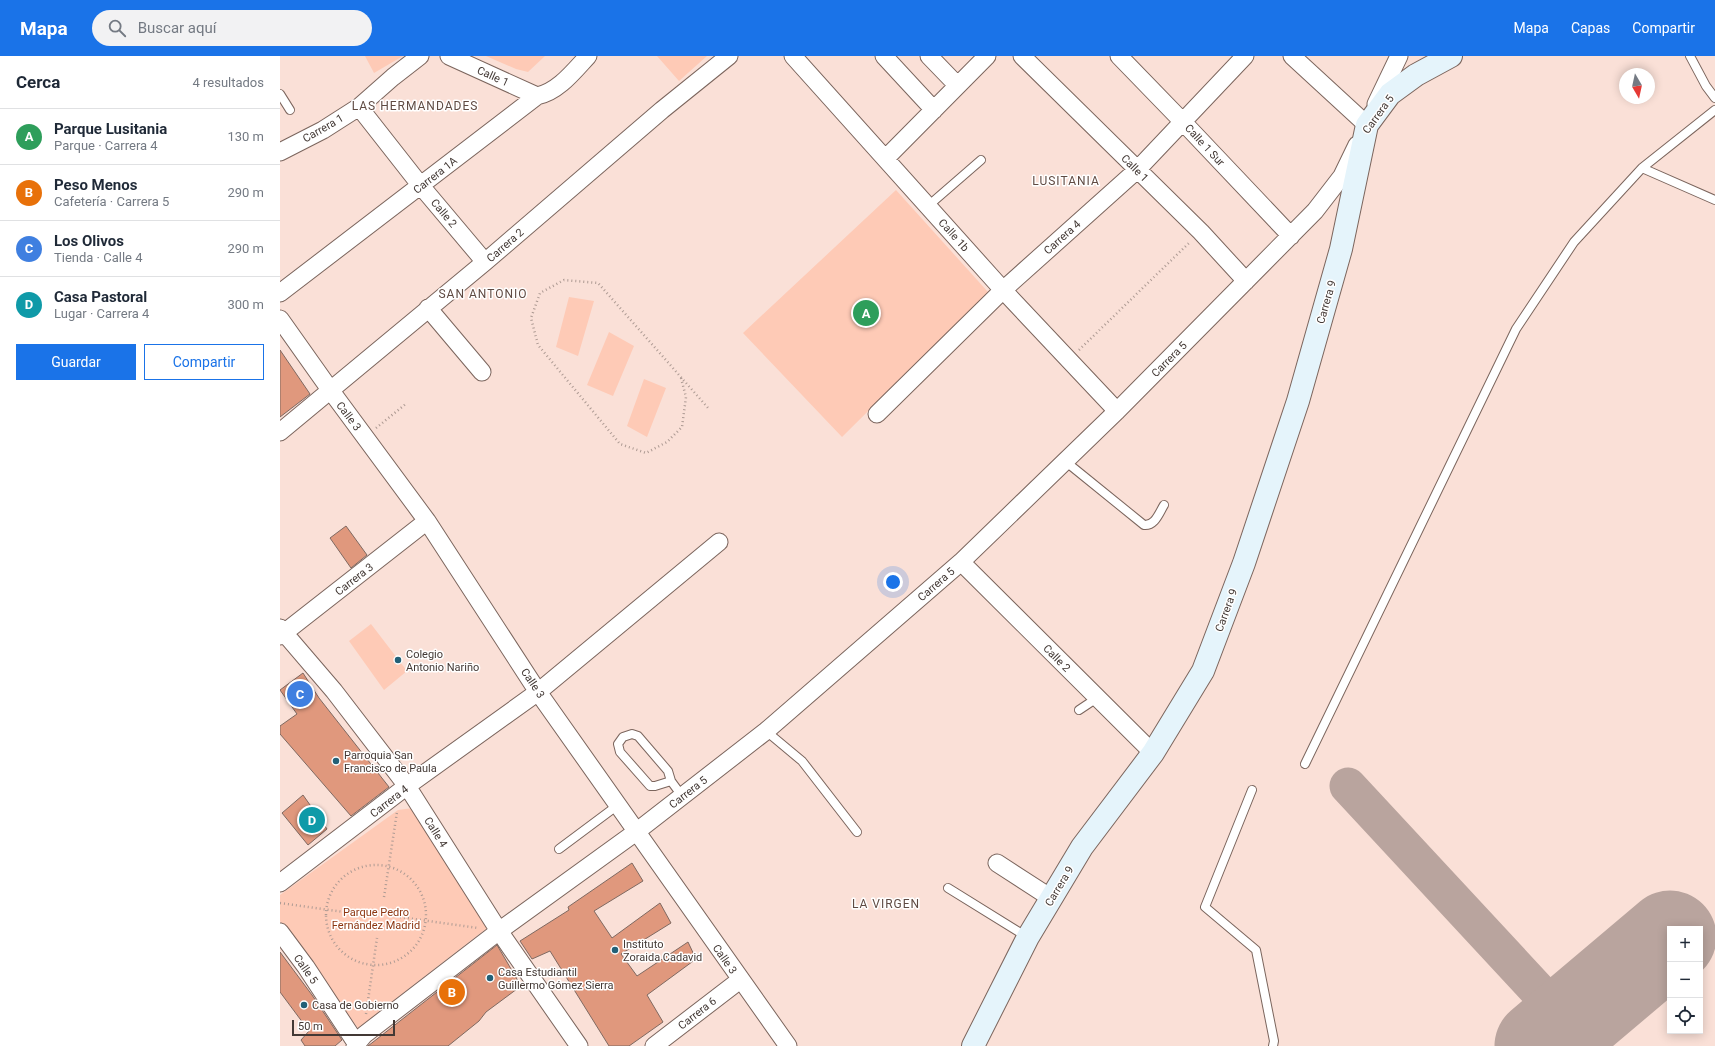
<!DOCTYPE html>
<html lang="es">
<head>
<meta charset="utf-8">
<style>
  :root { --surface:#fff; --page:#f2f2f3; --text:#1f2937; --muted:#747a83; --line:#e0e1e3; --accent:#1a73e8 }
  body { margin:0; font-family:Roboto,sans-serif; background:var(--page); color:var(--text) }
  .controls { position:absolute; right:12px; bottom:12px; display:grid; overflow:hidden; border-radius:0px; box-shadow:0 2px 10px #0003 }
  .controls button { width:36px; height:36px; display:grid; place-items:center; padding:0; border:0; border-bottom:1px solid var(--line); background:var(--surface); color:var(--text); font:20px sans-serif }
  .compass { position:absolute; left:1339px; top:12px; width:36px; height:36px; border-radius:50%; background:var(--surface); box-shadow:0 2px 10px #0003; rotate:171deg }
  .scale { position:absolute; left:12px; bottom:10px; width:103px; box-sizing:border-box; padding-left:4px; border:2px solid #433935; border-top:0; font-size:11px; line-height:14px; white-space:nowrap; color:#433935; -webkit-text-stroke:3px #fff; paint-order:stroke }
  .you { position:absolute; left:613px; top:526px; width:14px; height:14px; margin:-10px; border:3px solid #fff; border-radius:50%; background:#1a73e8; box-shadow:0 0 0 6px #1a73e833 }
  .badge { display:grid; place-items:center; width:26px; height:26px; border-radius:50%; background:var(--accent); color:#fff; font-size:13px; font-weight:700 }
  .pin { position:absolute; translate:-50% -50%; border:2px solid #fff; box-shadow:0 1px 4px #0006 }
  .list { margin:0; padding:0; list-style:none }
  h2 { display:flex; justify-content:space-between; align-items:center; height:52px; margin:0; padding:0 16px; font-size:17px }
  h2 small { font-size:13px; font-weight:400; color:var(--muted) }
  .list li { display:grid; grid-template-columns:26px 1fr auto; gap:12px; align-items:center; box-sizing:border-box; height:56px; padding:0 16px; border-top:1px solid var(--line) }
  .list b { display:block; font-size:15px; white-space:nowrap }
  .list p { margin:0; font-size:13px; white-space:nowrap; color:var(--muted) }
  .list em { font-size:13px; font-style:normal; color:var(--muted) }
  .actions { display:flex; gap:8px; padding:12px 16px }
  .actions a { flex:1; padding:9px 0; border:1px solid var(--accent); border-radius:0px; text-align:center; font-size:14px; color:var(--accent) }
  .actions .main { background:var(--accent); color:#fff }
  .icon { flex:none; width:22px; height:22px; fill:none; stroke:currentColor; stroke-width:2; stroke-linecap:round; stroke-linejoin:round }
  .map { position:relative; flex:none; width:1435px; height:990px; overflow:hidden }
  header { display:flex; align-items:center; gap:24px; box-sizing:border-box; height:56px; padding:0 20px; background:var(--accent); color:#fff }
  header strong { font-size:19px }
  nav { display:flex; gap:22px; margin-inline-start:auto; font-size:14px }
  .search { width:280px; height:36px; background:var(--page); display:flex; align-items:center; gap:10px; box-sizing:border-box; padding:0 14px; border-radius:22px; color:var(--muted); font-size:15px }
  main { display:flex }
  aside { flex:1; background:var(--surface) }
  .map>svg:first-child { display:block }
</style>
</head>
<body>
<header>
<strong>Mapa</strong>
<div class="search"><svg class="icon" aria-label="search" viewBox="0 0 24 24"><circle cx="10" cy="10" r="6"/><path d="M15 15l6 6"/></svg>Buscar aquí</div>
<nav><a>Mapa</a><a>Capas</a><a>Compartir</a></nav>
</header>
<main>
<aside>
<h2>Cerca<small>4 resultados</small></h2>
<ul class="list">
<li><span class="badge" style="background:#2e9e5b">A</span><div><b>Parque Lusitania</b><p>Parque · Carrera 4</p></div><em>130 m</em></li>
<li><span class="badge" style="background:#e8710a">B</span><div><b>Peso Menos</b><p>Cafetería · Carrera 5</p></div><em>290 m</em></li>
<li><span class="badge" style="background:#3f7fe0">C</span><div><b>Los Olivos</b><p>Tienda · Calle 4</p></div><em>290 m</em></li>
<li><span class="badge" style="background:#0f9aa8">D</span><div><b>Casa Pastoral</b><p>Lugar · Carrera 4</p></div><em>300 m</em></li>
</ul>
<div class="actions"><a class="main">Guardar</a><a>Compartir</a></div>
</aside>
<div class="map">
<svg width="1435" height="990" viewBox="0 0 1435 990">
  <rect width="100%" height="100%" fill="#fae0d7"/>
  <!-- green -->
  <path fill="#fecab6" d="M85,0H123L94,17Z
    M206,0H265L248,16L236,13Z
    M377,0H427L399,25Z
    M616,134L708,236L562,381L463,277Z
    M289,241L314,245L298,300L276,291Z
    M329,276L354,290L333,340L307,329Z
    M364,323L386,332L367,381L347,370Z
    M91,568L127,615L104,634L69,585Z
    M133,752L207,872L78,972L0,865V839L118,754Z"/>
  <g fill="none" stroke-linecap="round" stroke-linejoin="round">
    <!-- taxiway -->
    <path stroke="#b9a49e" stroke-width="37" d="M1068,730L1288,967"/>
    <!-- runway -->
    <path stroke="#b9a49e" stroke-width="93" d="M1261,990L1390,881"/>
  </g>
  <!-- building -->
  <path fill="#e0987d" stroke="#7f6961" d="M0,294L30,338L0,361Z
    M66,470L87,499L71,512L50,482Z
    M23,617L39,642L109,731L71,760L0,678V670L17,658L0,634Z
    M23,739L47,773L28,789L2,757Z
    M352,807L363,825L314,855L332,882L380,847L391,867L341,898L357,920L408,886L416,903L367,939L383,966L349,990H329L270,895L252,903L240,885L289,854L288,851Z
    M217,889L241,930L206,956L199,965L168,990H88Z
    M0,896L32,939L62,984L55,990H25L21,984L29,975L0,936Z"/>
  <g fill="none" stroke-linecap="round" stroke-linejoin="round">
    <!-- lane casing -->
    <g stroke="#7b655d" stroke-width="10">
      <path id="lane" d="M1410,0L1426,30L1435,42
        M0,38L10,54
        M1362,112L1435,144
        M648,150L701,104
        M785,405L864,469C875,470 879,457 884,449
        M799,654L817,642
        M486,675L522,705L577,776
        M1025,708L1236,273L1294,186L1362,112L1435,54
        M391,725L388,715L358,680L352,678L343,681L338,688L340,696L370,730H375L391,725L402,740
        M972,734L925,851L976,894L994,985L993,990
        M279,793L338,749
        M668,832L747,881"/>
    </g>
    <!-- street casing -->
    <g stroke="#7b655d" stroke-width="19">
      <path id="street" d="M169,0L257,40
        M513,0L723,234L837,355
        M604,0L654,54
        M649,0L677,29
        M742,0L921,176L966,225
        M839,0L903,66L1011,180
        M1012,0L1087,69
        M1096,48L1119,0
        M79,51L141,130L205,206
        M0,96L43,74L79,51L113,21L140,0
        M606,102L707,0
        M0,237L257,40C278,36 294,15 308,0
        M148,252L202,316
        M0,263L51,335L147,465L258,636L508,990
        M597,358L723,234L857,114L965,0
        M0,376L205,206L382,54L449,0
        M681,506L873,697
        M0,572L54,635L127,730L219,875L299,990
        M0,580L147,465
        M717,807L771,842
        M0,827L127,730L258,636L439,486
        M0,876L26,911L78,990
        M75,990L84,979L219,875L356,776L486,675L681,506L837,355L1035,155L1062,120L1077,89
        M374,990L460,924"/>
    </g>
    <!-- secondary casing -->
    <g stroke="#7b655d" stroke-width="24">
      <path id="secondary" d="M693,990L748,881L802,791L873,697L923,615L964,507L1018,345L1061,193L1087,69L1110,38L1136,19L1171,0"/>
    </g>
    <!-- path -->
    <path stroke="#ad9a93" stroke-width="2.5" stroke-dasharray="1 3" stroke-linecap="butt" d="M799,294L910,186
      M401,322L406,341L402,371L387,386L366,397L340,388L258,289L251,262L260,237L284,224L318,227L429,353
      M96,372L127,347
      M46 859a50 50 0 1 1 100 0a50 50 0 1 1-100 0Z
      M104,841L117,756
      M0,847L78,858
      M120,861L198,872
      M86,958L97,882"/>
    <!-- lane -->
    <use href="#lane" stroke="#fff" stroke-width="8"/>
    <!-- street -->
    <use href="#street" stroke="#fff" stroke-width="17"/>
    <!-- secondary -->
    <use href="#secondary" stroke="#e5f4fb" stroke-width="22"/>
  </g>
  <!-- markers -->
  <g fill="#236077" stroke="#fff" stroke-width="1.5">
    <circle cx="118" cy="604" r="4"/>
    <circle cx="56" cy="705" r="4"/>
    <circle cx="335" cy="894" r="4"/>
    <circle cx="210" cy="922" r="4"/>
    <circle cx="24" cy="949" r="4"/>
  </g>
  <g text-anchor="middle" stroke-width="3" stroke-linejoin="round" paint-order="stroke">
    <!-- street labels -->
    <g font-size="11" fill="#433935" stroke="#fff">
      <text transform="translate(213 20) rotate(24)" y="4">Calle 1</text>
      <text transform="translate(1098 58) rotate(-54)" y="4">Carrera 5</text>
      <text transform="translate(43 72) rotate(-30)" y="4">Carrera 1</text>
      <text transform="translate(925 89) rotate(47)" y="4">Calle 1 Sur</text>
      <text transform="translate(855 112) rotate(45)" y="4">Calle 1</text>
      <text transform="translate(155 119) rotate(-38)" y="4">Carrera 1A</text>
      <text transform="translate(164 157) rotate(50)" y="4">Calle 2</text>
      <text transform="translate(674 179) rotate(48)" y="4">Calle 1b</text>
      <text transform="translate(782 181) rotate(-42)" y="4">Carrera 4</text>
      <text transform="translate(225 189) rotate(-41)" y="4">Carrera 2</text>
      <text transform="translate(1046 246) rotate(-74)" y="4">Carrera 9</text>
      <text transform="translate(889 303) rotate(-45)" y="4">Carrera 5</text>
      <text transform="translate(69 360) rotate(53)" y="4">Calle 3</text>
      <text transform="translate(74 523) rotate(-38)" y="4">Carrera 3</text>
      <text transform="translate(656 528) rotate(-41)" y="4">Carrera 5</text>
      <text transform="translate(946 554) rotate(-70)" y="4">Carrera 9</text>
      <text transform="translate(777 602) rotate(45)" y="4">Calle 2</text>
      <text transform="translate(253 627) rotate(56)" y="4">Calle 3</text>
      <text transform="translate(408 736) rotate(-38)" y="4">Carrera 5</text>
      <text transform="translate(109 745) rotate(-38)" y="4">Carrera 4</text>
      <text transform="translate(156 776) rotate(58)" y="4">Calle 4</text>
      <text transform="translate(779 830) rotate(-59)" y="4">Carrera 9</text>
      <text transform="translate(445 903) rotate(55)" y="4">Calle 3</text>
      <text transform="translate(26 913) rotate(55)" y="4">Calle 5</text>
      <text transform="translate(417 957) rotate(-38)" y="4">Carrera 6</text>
    </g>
    <!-- poi labels -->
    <g font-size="11" fill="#433935" stroke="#fff" text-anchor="start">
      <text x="126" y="602">Colegio<tspan x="126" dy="13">Antonio Nariño</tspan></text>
      <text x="64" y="703">Parroquia San<tspan x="64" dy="13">Francisco de Paula</tspan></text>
      <text x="343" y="892">Instituto<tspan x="343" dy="13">Zoraida Cadavid</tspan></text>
      <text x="218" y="920">Casa Estudiantil<tspan x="218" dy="13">Guillermo Gómez Sierra</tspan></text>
      <text x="32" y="953">Casa de Gobierno</text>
    </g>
    <!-- park labels -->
    <g font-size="11" fill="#8d3712" stroke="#fff">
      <text x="96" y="860">Parque Pedro<tspan x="96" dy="13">Fernández Madrid</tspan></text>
    </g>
    <!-- neighbourhood labels -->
    <g font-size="12" letter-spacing="1" fill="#5f4a42" stroke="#fff">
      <text x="135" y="54">LAS HERMANDADES</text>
      <text x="786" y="129">LUSITANIA</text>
      <text x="203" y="242">SAN ANTONIO</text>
      <text x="606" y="852">LA VIRGEN</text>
    </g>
  </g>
</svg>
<div class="controls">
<button>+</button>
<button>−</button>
<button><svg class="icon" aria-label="locate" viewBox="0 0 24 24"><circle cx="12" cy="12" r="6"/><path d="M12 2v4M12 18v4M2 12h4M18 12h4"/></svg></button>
</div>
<svg class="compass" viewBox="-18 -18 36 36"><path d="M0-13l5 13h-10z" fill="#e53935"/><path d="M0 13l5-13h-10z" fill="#747a83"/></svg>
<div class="scale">50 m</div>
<div class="you"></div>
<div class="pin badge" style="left:586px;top:257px;background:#2e9e5b">A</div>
<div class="pin badge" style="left:172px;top:936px;background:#e8710a">B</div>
<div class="pin badge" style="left:20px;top:638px;background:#3f7fe0">C</div>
<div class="pin badge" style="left:32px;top:764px;background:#0f9aa8">D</div>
</div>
</main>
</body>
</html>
